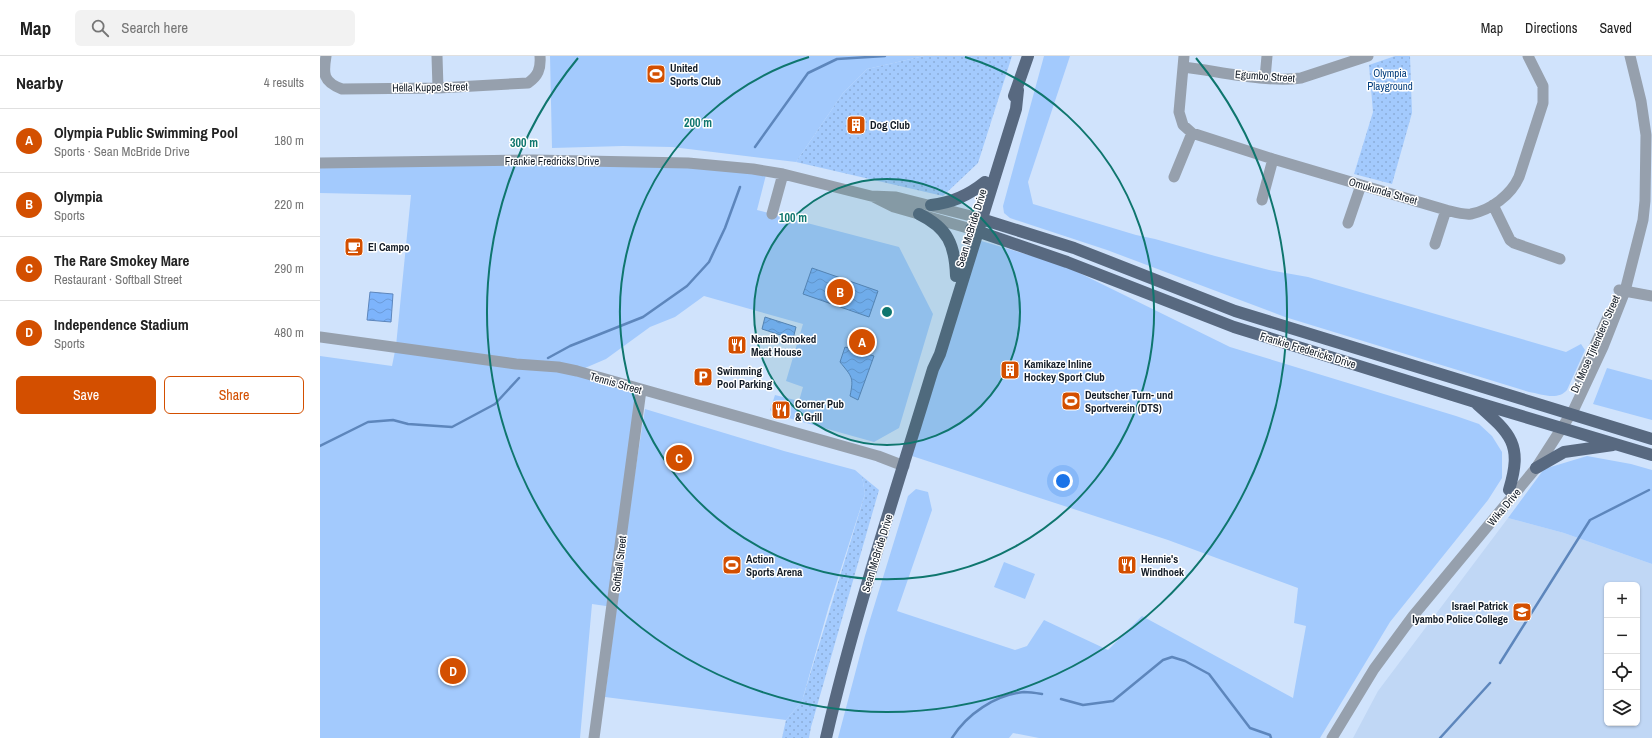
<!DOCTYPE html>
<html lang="en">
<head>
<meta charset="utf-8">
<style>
  :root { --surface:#fff; --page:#f2f2f2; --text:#222; --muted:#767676; --line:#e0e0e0; --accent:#d34f00 }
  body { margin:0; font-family:"Archivo Narrow",sans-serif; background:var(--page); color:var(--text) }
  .controls { position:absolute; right:12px; bottom:12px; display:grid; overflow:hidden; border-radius:6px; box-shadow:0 1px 3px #0004 }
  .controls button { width:36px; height:36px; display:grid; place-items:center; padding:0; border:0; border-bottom:1px solid var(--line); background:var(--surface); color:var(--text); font:20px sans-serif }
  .you { position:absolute; left:743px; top:425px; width:14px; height:14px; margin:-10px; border:3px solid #fff; border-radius:50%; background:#1a73e8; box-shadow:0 0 0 6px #1a73e833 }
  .badge { display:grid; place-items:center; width:26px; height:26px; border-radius:50%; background:var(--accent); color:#fff; font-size:13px; font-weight:700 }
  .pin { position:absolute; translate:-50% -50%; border:2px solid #fff; box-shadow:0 1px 4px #0006 }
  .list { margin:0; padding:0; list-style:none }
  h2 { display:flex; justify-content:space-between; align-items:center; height:52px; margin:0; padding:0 16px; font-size:17px }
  h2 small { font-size:13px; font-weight:400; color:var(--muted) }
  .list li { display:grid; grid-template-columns:26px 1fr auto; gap:12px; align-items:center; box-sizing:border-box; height:64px; padding:0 16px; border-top:1px solid var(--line) }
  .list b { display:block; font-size:15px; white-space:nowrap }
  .list p { margin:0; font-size:13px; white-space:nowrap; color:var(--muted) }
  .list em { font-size:13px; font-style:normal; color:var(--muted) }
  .actions { display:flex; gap:8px; padding:12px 16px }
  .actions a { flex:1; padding:9px 0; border:1px solid var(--accent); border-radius:6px; text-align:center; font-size:14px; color:var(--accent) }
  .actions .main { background:var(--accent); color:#fff }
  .icon { flex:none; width:22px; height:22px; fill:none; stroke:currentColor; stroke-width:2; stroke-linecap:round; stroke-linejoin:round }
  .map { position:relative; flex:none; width:1332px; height:682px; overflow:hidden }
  header { display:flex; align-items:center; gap:24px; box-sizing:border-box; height:56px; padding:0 20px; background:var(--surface); border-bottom:1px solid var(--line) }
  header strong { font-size:19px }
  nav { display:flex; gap:22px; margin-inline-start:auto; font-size:14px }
  .search { width:280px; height:36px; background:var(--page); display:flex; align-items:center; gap:10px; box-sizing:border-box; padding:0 14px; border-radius:6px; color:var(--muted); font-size:15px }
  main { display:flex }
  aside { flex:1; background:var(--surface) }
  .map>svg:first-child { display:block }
</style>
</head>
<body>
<header>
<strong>Map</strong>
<div class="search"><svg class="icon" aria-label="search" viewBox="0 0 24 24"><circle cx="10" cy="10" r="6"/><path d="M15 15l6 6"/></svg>Search here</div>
<nav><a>Map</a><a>Directions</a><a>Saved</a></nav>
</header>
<main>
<aside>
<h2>Nearby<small>4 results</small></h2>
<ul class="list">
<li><span class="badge">A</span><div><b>Olympia Public Swimming Pool</b><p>Sports · Sean McBride Drive</p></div><em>180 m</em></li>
<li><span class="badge">B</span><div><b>Olympia</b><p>Sports</p></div><em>220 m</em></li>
<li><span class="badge">C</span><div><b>The Rare Smokey Mare</b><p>Restaurant · Softball Street</p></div><em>290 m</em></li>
<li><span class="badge">D</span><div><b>Independence Stadium</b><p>Sports</p></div><em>480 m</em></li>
</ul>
<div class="actions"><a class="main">Save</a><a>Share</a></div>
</aside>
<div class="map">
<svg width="1332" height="682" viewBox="0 0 1332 682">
  <defs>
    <pattern id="park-dots" width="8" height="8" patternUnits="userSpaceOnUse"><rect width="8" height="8" fill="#a3cafd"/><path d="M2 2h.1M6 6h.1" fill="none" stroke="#8badd9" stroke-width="1.8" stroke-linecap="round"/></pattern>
    <pattern id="water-waves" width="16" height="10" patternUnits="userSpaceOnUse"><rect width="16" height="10" fill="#7db4fc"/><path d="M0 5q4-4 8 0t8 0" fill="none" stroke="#6b9ad8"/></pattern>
  </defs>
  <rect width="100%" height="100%" fill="#d0e3fc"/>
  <!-- built -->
  <path fill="#c0d7f5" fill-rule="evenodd" d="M1188,462L1244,477L1332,508V682H1033L1058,635ZM1287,529H1317V667H1287Z"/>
  <!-- green -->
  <path fill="#a3cafd" d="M230,0H604L547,13L523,37L476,106L352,91L303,90L232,92Z
    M724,0H750L708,126L713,148L816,179L835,183L895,200L949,214L988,221L1246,296L1261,288L1265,294L1247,334C1238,345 1221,338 1209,336L965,261L787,194L690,162L684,157L683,150Z
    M354,106L447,115L437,154L579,191L613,258L579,372L554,386L454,358L450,354L455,339L479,345L483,331L466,325L483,268L384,240L355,261L330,271L286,303L258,315L321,334L293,551L272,548L260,682H0V300L72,310L76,290L91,139L0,137V107Z
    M658,184L743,209L910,291L1136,360L1159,368L1172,380L1182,396V422L1168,444L1070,566L1000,682H719L693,677L689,682H518L545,580L588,440L596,433L608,436L612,454L577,555L695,594L707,590L724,564L788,594L822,560L973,642L986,570L974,567L978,532L848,484L592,400Z
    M1287,312L1332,324V364L1273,348Z
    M325,353L464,395L535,414L542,420L545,438L509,550L482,645L466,664L285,641L307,467Z
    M1267,400L1311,408L1332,414V508L1244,477L1188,462L1224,413Z
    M684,506L715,518L705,543L674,531Z"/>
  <!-- park -->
  <path fill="url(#park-dots)" d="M604,0H692L658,107L623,140L476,106L523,37L547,13Z
    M1075,0H1090L1092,57L1072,128L1034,118L1053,56L1049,9Z
    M542,420L559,434L491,671L489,682H462L466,664L482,645L545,438Z"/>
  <!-- water -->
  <path fill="url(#water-waves)" stroke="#5d86bc" d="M492,212L558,235L549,261L483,238Z
    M50,236L73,238L71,266L47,264Z
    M445,261L476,271L473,283L442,273Z
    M525,291L554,300L538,344L530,340C534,321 532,321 520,306Z"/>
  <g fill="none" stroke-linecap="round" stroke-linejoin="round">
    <!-- stream -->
    <path stroke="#5d86bc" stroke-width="2.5" d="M435,91L488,17L517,3L565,0
      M228,302L250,290L323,261L367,230L389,206L405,172L420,131
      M0,390L48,366L73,364L88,368L132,371L175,348L199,322
      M1180,607L1270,464L1329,434
      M741,643L763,649L793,645L843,604L852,601L865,605L889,618L930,672L950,679L951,682
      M632,682C647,658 675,639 704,636C710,636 716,637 722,638
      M1120,682L1170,627"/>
    <!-- minor -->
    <path stroke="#96a0ad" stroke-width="11" d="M6,0C3,18 3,26 22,33L118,32L208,27C218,20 221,13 220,0
      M117,0L118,32
      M864,0L859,56L863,69L872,77L953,103L1126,154C1134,156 1143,159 1151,158C1171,154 1191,139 1199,121L1223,47V30L1208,0
      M863,11C898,15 947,27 981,22L1048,0
      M945,22L947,0
      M0,107L213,104L368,107L433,113L463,118L551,140L576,141L655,161
      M854,121L872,77
      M554,141L574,151L651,173
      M942,144L953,103
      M1173,149L1190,184L1194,187L1240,203
      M452,158L463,118
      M1028,167L1041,129
      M1115,188L1126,154
      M1299,234L1332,240
      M0,281L196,308L238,311L257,315L558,400L584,410
      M1260,322L1288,261
      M274,682L321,334
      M1012,682L1054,613L1093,560L1216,412L1254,353L1283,291L1305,235L1323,164L1325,145L1326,79L1321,45L1310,0"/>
    <!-- major -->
    <path stroke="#586980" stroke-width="12" d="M694,40L708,0
      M611,149C632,147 649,139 665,126
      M599,158C628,172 635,189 636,220
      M655,161L754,192L915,255L1332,383
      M651,173L747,206L914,271L1155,346L1332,399
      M1157,348C1191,378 1203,388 1189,434
      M1216,412L1244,396L1293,389
      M506,682C535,557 576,435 613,313L620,298L696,53L698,34"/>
  </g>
  <!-- distance rings -->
  <circle cx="567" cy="256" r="133" fill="#0f766e" fill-opacity=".12"/>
  <g fill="none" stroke="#0f766e" stroke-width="2">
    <circle cx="567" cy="256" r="133"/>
    <path d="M645 1A267 267 0 1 1 489 1"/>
    <path d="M876 2A400 400 0 1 1 258 2"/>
  </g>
  <!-- icons -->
  <defs>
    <g id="stadium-square" transform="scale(1)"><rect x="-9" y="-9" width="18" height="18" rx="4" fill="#d34f00" stroke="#fff"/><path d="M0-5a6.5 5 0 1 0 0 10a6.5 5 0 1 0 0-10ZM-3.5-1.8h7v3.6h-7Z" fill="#fff"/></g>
    <g id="building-square" transform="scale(1)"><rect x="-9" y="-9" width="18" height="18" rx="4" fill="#d34f00" stroke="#fff"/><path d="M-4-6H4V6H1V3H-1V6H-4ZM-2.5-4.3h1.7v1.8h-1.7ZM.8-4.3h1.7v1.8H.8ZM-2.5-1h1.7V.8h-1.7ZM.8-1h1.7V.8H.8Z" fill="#fff"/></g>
    <g id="cafe-square" transform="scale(1)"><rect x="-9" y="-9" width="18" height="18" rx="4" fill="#d34f00" stroke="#fff"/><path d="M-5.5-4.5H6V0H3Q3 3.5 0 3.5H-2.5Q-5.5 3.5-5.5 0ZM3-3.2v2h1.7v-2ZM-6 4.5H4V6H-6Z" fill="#fff"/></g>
    <g id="restaurant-square" transform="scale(1)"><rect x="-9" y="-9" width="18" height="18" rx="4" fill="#d34f00" stroke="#fff"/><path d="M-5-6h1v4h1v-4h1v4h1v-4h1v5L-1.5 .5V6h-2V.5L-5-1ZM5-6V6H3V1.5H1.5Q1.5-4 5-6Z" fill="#fff"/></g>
    <g id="parking-square" transform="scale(1)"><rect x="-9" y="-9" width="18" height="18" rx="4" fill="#d34f00" stroke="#fff"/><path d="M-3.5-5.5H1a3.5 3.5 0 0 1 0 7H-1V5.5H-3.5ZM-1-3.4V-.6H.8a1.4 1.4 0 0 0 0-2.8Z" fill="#fff"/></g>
    <g id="university-square" transform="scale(1)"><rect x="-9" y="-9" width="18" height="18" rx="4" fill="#d34f00" stroke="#fff"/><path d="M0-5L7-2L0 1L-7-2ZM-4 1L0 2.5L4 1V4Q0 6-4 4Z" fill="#fff"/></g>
  </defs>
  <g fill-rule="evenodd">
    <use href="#stadium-square" x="336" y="18"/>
    <use href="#building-square" x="536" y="69"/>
    <use href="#cafe-square" x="34" y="191"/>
    <use href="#restaurant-square" x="417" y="289"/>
    <use href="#building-square" x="690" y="314"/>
    <use href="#parking-square" x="383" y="321"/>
    <use href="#stadium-square" x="751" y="345"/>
    <use href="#restaurant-square" x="461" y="354"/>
    <use href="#stadium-square" x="412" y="509"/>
    <use href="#restaurant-square" x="807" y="509"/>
    <use href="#university-square" x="1202" y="556"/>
  </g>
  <g text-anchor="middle" stroke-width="3" stroke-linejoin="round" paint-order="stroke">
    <!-- poi labels -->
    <g font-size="11" font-weight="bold" fill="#131c27" stroke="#fff" text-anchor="start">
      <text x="350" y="16">United<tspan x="350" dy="13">Sports Club</tspan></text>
      <text x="550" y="73">Dog Club</text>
      <text x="48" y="195">El Campo</text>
      <text x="431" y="287">Namib Smoked<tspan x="431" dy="13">Meat House</tspan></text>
      <text x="704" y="312">Kamikaze Inline<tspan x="704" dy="13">Hockey Sport Club</tspan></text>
      <text x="397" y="319">Swimming<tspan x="397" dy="13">Pool Parking</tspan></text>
      <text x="765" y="343">Deutscher Turn- und<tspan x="765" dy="13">Sportverein (DTS)</tspan></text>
      <text x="475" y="352">Corner Pub<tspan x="475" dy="13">&amp; Grill</tspan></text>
      <text x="426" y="507">Action<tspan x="426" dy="13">Sports Arena</tspan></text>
      <text x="821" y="507">Hennie's<tspan x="821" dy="13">Windhoek</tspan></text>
      <text x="1188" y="554" text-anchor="end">Israel Patrick<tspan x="1188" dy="13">Iyambo Police College</tspan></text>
    </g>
    <!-- park labels -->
    <g font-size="11" fill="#043e7d" stroke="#fff">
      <text x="1070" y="21">Olympia<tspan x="1070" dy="13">Playground</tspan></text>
    </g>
    <!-- street labels -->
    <g font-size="11" fill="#131c27" stroke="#fff">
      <text transform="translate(945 20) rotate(4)" y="4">Egumbo Street</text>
      <text transform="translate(110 31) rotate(-1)" y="4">Hella Kuppe Street</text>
      <text x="232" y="109">Frankie Fredricks Drive</text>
      <text transform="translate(1063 135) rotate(16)" y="4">Omukunda Street</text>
      <text transform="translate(651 172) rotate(-73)" y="4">Sean McBride Drive</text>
      <text transform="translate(1275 288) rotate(-66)" y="4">Dr. Mose Tjitendero Street</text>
      <text transform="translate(988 294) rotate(17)" y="4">Frankie Fredericks Drive</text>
      <text transform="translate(296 327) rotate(16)" y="4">Tennis Street</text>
      <text transform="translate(1184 451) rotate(-50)" y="4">Wika Drive</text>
      <text transform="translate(557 497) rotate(-73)" y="4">Sean McBride Drive</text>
      <text transform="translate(299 508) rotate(-83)" y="4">Softball Street</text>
    </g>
  </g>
  <circle cx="567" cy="256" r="6" fill="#0f766e" stroke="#fff" stroke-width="2"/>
  <g font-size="12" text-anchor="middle" font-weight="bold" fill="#0f766e" stroke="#fff" stroke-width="3" stroke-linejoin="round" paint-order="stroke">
    <text x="378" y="71">200 m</text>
    <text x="204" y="91">300 m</text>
    <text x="473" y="166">100 m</text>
  </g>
</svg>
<div class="controls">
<button>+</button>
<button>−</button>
<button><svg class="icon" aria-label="locate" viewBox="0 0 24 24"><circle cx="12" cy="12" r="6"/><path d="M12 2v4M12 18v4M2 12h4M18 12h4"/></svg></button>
<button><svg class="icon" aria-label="layers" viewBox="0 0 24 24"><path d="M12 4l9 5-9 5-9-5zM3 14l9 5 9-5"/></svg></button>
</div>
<div class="you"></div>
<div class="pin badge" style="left:542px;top:286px">A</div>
<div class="pin badge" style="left:520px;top:236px">B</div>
<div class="pin badge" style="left:359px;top:402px">C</div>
<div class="pin badge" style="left:133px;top:615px">D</div>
</div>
</main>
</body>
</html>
